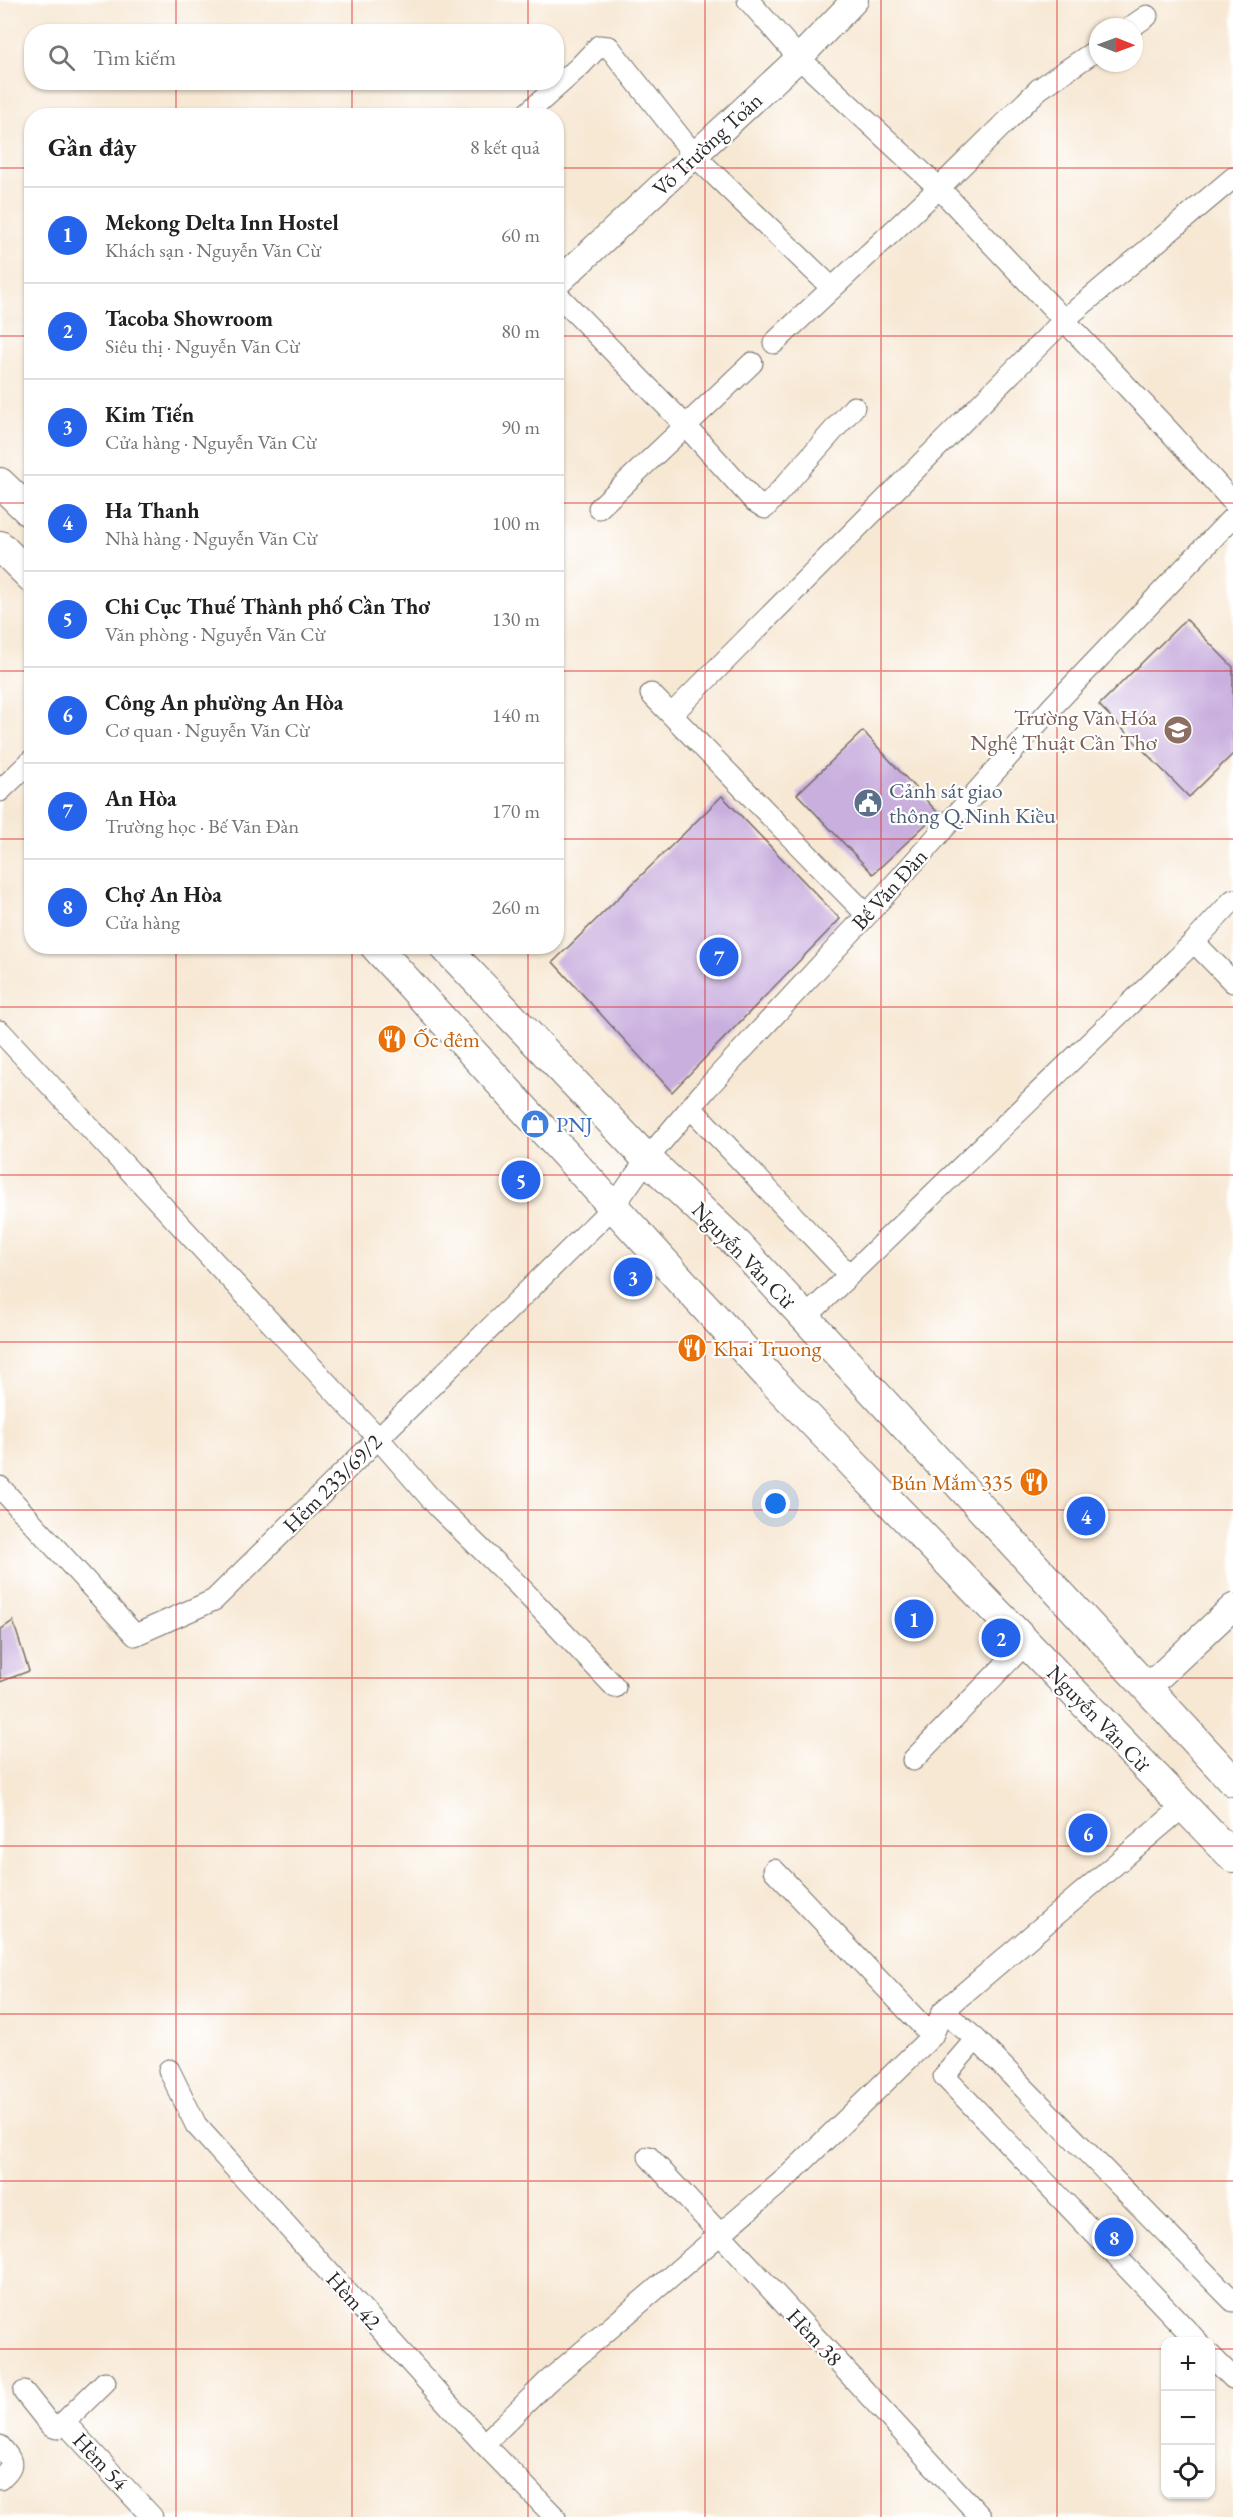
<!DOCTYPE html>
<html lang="vi">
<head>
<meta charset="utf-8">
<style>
  :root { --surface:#fff; --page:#f6f6f6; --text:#202124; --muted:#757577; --line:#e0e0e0; --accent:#2563eb }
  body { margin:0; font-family:"EB Garamond",serif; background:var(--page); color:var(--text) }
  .controls { position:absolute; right:18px; bottom:18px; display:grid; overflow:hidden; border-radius:12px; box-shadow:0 2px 4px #0004 }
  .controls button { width:54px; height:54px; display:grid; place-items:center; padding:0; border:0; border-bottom:2px solid var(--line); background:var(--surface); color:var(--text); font:30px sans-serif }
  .compass { position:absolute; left:1089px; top:18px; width:54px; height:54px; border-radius:50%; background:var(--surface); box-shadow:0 2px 4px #0004; rotate:91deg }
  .you { position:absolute; left:776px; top:1504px; width:21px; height:21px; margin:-15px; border:4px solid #fff; border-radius:50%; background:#1a73e8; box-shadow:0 0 0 9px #1a73e833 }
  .badge { display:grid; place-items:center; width:39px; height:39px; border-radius:50%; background:var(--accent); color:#fff; font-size:20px; font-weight:700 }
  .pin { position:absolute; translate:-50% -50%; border:3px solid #fff; box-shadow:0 2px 6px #0006 }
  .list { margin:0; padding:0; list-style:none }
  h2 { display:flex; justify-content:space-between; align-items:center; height:78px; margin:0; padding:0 24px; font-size:26px }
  h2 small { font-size:20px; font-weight:400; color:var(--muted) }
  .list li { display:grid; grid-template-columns:39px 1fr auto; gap:18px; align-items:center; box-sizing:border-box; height:96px; padding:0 24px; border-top:2px solid var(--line) }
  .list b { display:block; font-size:22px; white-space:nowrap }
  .list p { margin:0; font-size:20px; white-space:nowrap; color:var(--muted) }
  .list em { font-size:20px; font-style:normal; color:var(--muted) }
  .icon { flex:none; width:33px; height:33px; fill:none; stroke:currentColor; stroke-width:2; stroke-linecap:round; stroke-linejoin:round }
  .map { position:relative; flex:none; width:1233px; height:2517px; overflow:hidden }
  .search { position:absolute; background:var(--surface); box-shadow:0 2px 4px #0004; left:24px; top:24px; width:540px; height:66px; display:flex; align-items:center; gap:15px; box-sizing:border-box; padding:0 21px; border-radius:24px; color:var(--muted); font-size:22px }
  .panel { position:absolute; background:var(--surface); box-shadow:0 2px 4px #0004; left:24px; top:108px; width:540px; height:846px; border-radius:24px }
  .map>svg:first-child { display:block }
</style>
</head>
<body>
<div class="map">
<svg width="1233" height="2517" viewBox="0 0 1233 2517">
  <rect width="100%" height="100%" fill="#fff"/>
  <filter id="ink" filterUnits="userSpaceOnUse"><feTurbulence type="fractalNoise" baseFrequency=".0167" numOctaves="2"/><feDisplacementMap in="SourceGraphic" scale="12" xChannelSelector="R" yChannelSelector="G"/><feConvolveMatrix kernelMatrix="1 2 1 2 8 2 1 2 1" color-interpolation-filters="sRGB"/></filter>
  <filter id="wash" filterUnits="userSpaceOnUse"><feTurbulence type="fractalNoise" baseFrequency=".008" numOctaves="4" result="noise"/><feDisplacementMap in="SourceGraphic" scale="24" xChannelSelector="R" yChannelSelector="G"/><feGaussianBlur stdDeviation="1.35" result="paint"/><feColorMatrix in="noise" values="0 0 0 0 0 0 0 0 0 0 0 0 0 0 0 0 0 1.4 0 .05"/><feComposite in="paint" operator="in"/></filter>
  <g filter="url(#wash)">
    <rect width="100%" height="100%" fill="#f7e8d4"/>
    <g id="blocks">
      <!-- building -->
      <path fill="#c9afde" d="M1186,619L1233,667V754L1189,797L1099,705Z
        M863,731L938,813L873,874L797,794Z
        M722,796L840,919L672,1092L553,962Z
        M13,1621L29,1671L0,1682V1630Z"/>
    </g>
  </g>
  <g filter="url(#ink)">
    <use href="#blocks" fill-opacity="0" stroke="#726d66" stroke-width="1.5"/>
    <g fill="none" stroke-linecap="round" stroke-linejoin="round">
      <!-- minor casing -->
      <g stroke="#726d66" stroke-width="23">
        <path id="minor" d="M748,0L799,58L939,188L1170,432L1233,502
          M1131,27L1147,16
          M524,116L580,66L599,46L609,47L695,156L832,288
          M556,293L685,425L754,501L765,508L854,407
          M774,343L939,188L1039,89L1098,49
          M599,508L752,363
          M651,694L867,915
          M672,714L1064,320L1233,178
          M0,791L32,760
          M1194,942L1233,982
          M0,1031L378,1438L439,1508L519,1586L615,1687
          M691,1108L849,1275
          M805,1318L1194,942L1233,900
          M0,1487L135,1635L214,1600L614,1206L647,1159L707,1088L867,915L1053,706L1233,517
          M913,1760L1026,1643
          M1184,1806L943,2011L976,2039L1233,2301
          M774,1870L932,2036
          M976,2039L944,2076L1198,2342
          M169,2070L196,2125L484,2444L555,2517
          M649,2157L981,2517
          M1210,2355L1233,2378
          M105,2382L64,2422L152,2517
          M24,2392L51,2426L57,2428L64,2422
          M484,2444L547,2382L786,2178L932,2036L943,2011
          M0,2446C13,2462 16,2464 0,2479"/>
      </g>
      <!-- tertiary casing -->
      <g stroke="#726d66" stroke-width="28">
        <path id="tertiary" d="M556,284L799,58L855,0
          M1148,1687L1233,1607"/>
      </g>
      <!-- secondary casing -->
      <g stroke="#726d66" stroke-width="32">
        <path id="secondary" d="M0,483L32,514
          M0,546L32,578
          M375,946L772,1380L1233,1857
          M444,946L647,1159L739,1246L1233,1781"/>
      </g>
      <!-- minor -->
      <use href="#minor" stroke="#fff" stroke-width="21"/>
      <!-- tertiary -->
      <use href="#tertiary" stroke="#fff" stroke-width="26"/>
      <!-- secondary -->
      <use href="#secondary" stroke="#fff" stroke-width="30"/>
    </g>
  </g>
  <!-- grid -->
  <path fill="none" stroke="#d62828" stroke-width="1.5" stroke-opacity="0.55" d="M176,0V32M352,0V32M528,0V32M705,0V2517M881,0V2517M1057,0V2517M176,82V116M352,82V116M528,82V116M0,168H32M556,168H1233M0,336H32M556,336H1233M0,503H32M556,503H1233M0,671H32M556,671H1233M0,839H32M556,839H1233M176,946V2517M352,946V2517M528,946V2517M0,1007H1233M0,1175H1233M0,1342H1233M0,1510H1233M0,1678H1233M0,1846H1233M0,2014H1233M0,2181H1233M0,2349H1166M1210,2349H1233"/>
  <!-- icons -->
  <defs>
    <g id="school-disc" transform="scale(1.5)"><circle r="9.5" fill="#8d6e63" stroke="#fff"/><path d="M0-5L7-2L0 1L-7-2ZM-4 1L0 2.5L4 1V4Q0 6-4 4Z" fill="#fff"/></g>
    <g id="civic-disc" transform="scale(1.5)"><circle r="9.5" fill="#5c6f8a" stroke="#fff"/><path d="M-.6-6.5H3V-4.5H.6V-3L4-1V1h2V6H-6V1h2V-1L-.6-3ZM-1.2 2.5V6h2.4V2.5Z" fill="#fff"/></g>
    <g id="restaurant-disc" transform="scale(1.5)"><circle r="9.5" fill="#e8710a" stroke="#fff"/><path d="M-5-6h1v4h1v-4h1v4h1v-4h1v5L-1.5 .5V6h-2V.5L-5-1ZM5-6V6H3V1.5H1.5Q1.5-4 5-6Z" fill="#fff"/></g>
    <g id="shop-disc" transform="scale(1.5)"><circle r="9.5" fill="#3f7fe0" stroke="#fff"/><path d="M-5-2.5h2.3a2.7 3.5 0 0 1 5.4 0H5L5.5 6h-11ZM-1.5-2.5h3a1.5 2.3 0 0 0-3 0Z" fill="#fff"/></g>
  </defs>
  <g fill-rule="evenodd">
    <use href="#school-disc" x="1178" y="730"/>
    <use href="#civic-disc" x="868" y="803"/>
    <use href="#restaurant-disc" x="392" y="1039"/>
    <use href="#shop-disc" x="535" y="1124"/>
    <use href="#restaurant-disc" x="692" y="1348"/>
    <use href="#restaurant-disc" x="1034" y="1482"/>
  </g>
  <g text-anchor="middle" stroke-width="4.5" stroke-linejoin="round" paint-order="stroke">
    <!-- street labels -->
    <g font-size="22" fill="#2b2b2b" stroke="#fff">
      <text transform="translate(707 144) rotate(-43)" y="8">Võ Trường Toản</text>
      <text transform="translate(889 889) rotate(-48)" y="8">Bế Văn Đàn</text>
      <text transform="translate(744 1255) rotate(46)" y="8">Nguyễn Văn Cừ</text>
      <text transform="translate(332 1483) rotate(-45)" y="8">Hẻm 233/69/2</text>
      <text transform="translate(1099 1718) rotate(46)" y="8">Nguyễn Văn Cừ</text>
      <text transform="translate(354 2300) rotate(48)" y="8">Hèm 42</text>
      <text transform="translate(815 2337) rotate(47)" y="8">Hèm 38</text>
      <text transform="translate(101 2461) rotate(47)" y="8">Hèm 54</text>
    </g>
    <!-- education labels -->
    <g font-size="22" fill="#785e54" stroke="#fff" text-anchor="end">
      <text x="1157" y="725">Trường Văn Hóa<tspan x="1157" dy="25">Nghệ Thuật Cần Thơ</tspan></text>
    </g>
    <!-- service labels -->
    <g font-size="22" fill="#4e5e75" stroke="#fff" text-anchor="start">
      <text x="889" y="798">Cảnh sát giao<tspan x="889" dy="25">thông Q.Ninh Kiều</tspan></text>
    </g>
    <!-- food labels -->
    <g font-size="22" fill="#c56008" stroke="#fff" text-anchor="start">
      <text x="413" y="1047">Ốc đêm</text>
      <text x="713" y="1356">Khai Truong</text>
      <text x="1013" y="1490" text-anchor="end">Bún Mắm 335</text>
    </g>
    <!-- shop labels -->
    <g font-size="22" fill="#366cbe" stroke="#fff" text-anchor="start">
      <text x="556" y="1132">PNJ</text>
    </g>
  </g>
</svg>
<div class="controls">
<button>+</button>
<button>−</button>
<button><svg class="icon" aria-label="locate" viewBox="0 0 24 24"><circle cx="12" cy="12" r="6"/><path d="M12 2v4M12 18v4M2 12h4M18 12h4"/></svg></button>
</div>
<svg class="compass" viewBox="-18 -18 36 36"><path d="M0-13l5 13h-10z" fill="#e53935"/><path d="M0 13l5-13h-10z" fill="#757577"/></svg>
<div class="you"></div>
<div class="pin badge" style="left:914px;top:1619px">1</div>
<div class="pin badge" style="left:1001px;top:1638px">2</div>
<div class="pin badge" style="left:633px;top:1277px">3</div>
<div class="pin badge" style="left:1086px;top:1516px">4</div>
<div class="pin badge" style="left:521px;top:1180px">5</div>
<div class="pin badge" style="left:1088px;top:1833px">6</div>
<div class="pin badge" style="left:719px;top:957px">7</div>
<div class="pin badge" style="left:1114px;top:2237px">8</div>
<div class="search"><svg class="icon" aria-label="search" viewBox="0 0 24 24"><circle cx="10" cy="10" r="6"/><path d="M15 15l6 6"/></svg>Tìm kiếm</div>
<section class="panel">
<h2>Gần đây<small>8 kết quả</small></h2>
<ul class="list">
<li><span class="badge">1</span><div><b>Mekong Delta Inn Hostel</b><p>Khách sạn · Nguyễn Văn Cừ</p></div><em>60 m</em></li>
<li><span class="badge">2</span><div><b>Tacoba Showroom</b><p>Siêu thị · Nguyễn Văn Cừ</p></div><em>80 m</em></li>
<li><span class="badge">3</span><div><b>Kim Tiến</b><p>Cửa hàng · Nguyễn Văn Cừ</p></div><em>90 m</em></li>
<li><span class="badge">4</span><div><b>Ha Thanh</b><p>Nhà hàng · Nguyễn Văn Cừ</p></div><em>100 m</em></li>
<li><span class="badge">5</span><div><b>Chi Cục Thuế Thành phố Cần Thơ</b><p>Văn phòng · Nguyễn Văn Cừ</p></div><em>130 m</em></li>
<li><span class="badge">6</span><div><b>Công An phường An Hòa</b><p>Cơ quan · Nguyễn Văn Cừ</p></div><em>140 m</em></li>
<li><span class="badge">7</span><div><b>An Hòa</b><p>Trường học · Bế Văn Đàn</p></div><em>170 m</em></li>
<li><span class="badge">8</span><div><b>Chợ An Hòa</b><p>Cửa hàng</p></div><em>260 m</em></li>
</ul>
</section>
</div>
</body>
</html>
